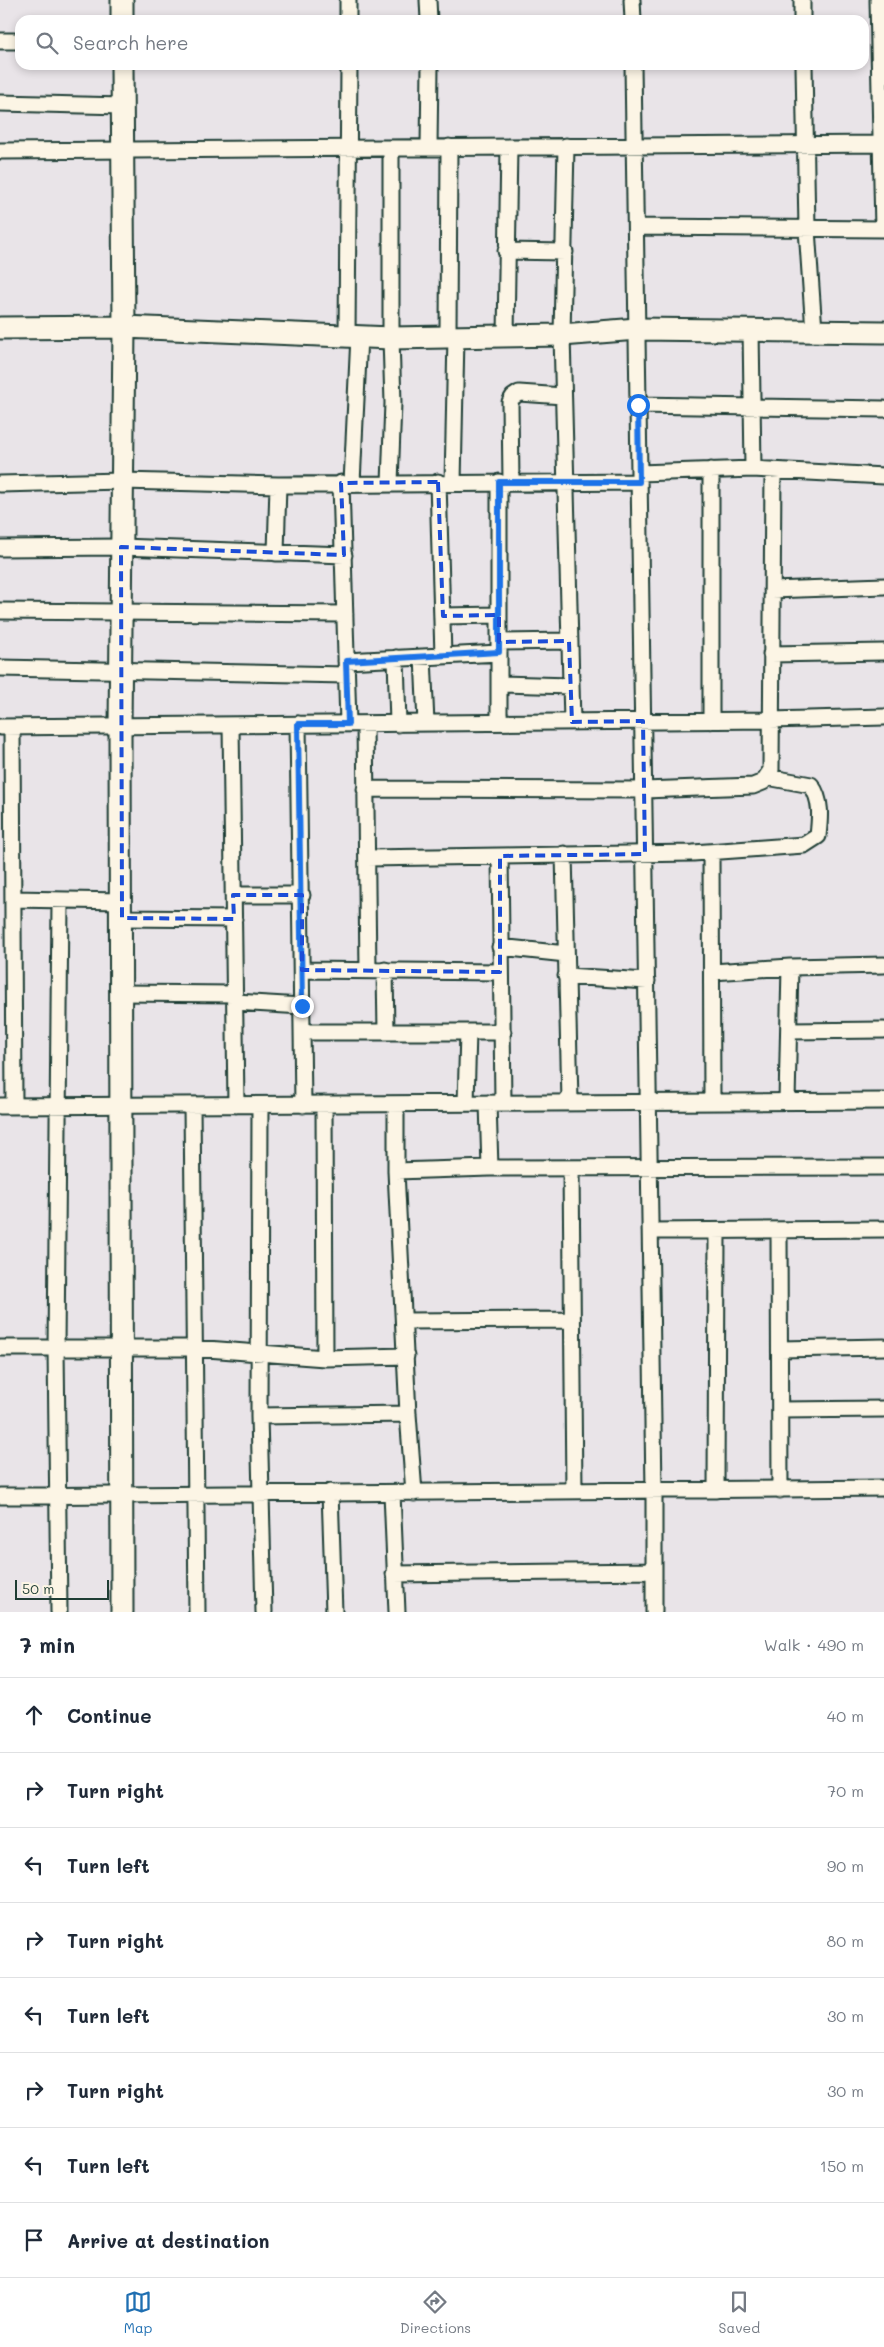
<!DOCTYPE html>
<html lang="en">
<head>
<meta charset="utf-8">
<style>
  :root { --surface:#fff; --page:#f2f2f3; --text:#1f2937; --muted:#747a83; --line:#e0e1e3; --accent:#1f6fb2 }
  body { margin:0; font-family:Mali,sans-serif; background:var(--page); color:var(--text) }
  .scale { position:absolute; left:15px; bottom:12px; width:94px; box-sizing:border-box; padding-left:5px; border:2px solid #1f3d34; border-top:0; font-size:14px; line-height:18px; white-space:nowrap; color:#1f3d34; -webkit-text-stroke:4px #fcf5e5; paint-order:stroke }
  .stop { position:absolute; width:15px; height:15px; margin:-11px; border:4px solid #1a73e8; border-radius:50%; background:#fff }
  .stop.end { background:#1a73e8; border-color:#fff; box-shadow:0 1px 5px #0008 }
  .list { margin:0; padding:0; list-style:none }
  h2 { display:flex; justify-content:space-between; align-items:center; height:65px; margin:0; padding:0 20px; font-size:21px }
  h2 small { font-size:16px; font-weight:400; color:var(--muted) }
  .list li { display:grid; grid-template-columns:32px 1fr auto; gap:15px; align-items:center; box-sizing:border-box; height:75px; padding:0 20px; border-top:1px solid var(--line) }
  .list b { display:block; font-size:19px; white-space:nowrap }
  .list em { font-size:16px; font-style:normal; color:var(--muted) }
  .icon { flex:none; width:28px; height:28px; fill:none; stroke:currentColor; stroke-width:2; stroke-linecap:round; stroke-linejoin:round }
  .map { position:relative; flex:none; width:884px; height:1612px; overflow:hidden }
  .search { position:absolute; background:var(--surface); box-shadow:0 2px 8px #0003; left:15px; right:15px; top:15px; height:55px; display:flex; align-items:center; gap:12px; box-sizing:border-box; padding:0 18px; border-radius:15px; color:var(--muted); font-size:19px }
  .sheet { height:665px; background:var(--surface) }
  nav { display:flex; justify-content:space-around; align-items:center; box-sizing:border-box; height:70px; border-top:1px solid var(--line); background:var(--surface); font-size:14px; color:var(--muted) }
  nav a { display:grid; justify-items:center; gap:2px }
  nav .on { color:var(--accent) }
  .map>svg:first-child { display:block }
</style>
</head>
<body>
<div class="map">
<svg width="884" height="1612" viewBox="0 0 884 1612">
  <rect width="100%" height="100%" fill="#e9e4e8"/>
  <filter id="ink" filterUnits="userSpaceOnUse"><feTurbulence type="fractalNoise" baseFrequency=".02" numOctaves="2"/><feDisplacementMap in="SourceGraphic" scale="10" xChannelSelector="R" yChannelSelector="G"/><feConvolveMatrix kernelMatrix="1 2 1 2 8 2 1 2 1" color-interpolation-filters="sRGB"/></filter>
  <g filter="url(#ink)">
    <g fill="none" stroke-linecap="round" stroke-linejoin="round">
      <!-- street casing -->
      <g stroke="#1f3d34" stroke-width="19">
        <path id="street" d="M348,0V20
          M428,0L429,20
          M632,0L633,20
          M802,0V20
          M878,0L883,229
          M0,41H20
          M633,65L654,1491V1612
          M804,65L807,229L814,331
          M0,103L123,106
          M566,146L562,335L572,722
          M429,148L430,65
          M0,151L884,144
          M636,227L884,229
          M506,251L565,252
          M751,329L753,469
          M448,335L449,147
          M506,335L509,147
          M347,336L349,65
          M638,405L884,409
          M639,473L753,469L884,476
          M438,482L443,656
          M499,482V722
          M511,482L510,402L513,397L519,393L563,396
          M341,483L348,724
          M352,483L359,336
          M390,483L393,403L391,338V148
          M453,483L456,336
          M0,484L122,481L278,485L639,482
          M0,548L121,547L344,555
          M276,553L278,485
          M772,590L884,586
          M0,611L345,614
          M443,616L499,615
          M499,642L569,641
          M771,654L884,652
          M423,657L426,723
          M396,658L398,724
          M346,661L499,653
          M0,668L346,675
          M499,684L570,686
          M711,721V470
          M298,724L303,1105
          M231,725L236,1105
          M365,725L368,969
          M0,727L770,720L884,717
          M12,727L14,1106
          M365,789L644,790L753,786L763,782L771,770L773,470
          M711,852L712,1101
          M564,854L570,1101
          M500,856L503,1102
          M367,858L693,853L804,845L818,836C820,818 822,800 811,785L767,777
          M233,895H302
          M13,899L122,901
          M122,918L234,919
          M500,947L566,954
          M302,970L500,972
          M385,970L386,1032
          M712,972L790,967L884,965
          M566,976L647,981
          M121,993L235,994
          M235,1002L302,1006
          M789,1031L884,1030
          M302,1032H503
          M787,1101L790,967
          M466,1103L468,1032
          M488,1103L490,1168
          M324,1104L325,1358
          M396,1104V1171L408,1414L414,1493
          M192,1105L197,1612
          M260,1105L259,1416L264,1612
          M0,1106L884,1101
          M571,1168L574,1491
          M396,1171L490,1168L884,1167
          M779,1230L780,1490
          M650,1231L884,1229
          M405,1321L571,1320
          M0,1348H194L325,1358L406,1356
          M780,1349L884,1347
          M780,1410L884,1409
          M259,1416L408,1414
          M716,1490L717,1231
          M330,1492L334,1612
          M392,1493L397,1612
          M0,1496L884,1488
          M394,1574L653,1571
          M59,1612L56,1348L60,901"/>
      </g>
      <!-- secondary casing -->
      <g stroke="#1f3d34" stroke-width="25">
        <path id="secondary" d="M122,0V20
          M0,328L124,327L391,338L562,335L637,329L884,332
          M122,1612L120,726L124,327L122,65"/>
      </g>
      <!-- street -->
      <use href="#street" stroke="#fcf5e5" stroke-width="15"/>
      <!-- secondary -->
      <use href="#secondary" stroke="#fcf5e5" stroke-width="21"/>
    </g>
  </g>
  <g fill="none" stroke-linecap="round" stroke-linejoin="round" filter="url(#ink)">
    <!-- route -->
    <path stroke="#1a73e8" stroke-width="6" d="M302,1006L298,724H348L346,661L499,652V482H639L638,405"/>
  </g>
  <!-- marked area -->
  <path fill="none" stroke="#1d4ed8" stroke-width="4" stroke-dasharray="10 6" stroke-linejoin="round" d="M438,482L443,616L499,615V642L569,641L572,722L643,721L645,854L500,856V972L302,970V895H233L234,919L122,918L121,547L344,555L341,483Z"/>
</svg>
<div class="scale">50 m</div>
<div class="stop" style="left:638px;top:405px"></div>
<div class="stop end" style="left:302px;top:1006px"></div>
<div class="search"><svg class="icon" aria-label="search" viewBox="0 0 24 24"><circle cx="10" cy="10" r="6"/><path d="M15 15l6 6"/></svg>Search here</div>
</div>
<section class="sheet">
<h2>7 min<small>Walk · 490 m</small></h2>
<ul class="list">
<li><svg class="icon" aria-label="ahead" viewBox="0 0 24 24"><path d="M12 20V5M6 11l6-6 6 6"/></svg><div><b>Continue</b></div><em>40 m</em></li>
<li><svg class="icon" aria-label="right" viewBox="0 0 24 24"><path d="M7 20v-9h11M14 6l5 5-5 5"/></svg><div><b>Turn right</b></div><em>70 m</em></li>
<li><svg class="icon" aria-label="left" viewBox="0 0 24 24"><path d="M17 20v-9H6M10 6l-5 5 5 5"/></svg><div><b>Turn left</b></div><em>90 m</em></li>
<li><svg class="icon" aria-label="right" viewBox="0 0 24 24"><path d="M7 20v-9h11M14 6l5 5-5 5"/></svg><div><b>Turn right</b></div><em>80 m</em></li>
<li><svg class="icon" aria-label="left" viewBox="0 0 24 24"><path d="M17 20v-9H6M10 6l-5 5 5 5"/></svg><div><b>Turn left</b></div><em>30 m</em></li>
<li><svg class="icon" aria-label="right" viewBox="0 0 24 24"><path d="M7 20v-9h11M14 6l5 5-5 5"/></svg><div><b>Turn right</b></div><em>30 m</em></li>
<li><svg class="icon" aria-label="left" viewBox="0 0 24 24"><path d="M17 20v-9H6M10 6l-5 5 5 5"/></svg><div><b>Turn left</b></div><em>150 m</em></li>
<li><svg class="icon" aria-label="arrive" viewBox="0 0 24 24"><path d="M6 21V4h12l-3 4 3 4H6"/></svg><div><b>Arrive at destination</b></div></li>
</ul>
</section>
<nav>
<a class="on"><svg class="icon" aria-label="map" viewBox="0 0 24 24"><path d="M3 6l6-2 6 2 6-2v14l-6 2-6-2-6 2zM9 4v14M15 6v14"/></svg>Map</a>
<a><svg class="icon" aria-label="directions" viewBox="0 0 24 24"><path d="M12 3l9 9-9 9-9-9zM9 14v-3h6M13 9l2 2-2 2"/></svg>Directions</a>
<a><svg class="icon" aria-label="saved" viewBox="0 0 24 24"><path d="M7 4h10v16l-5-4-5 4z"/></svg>Saved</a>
</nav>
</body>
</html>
